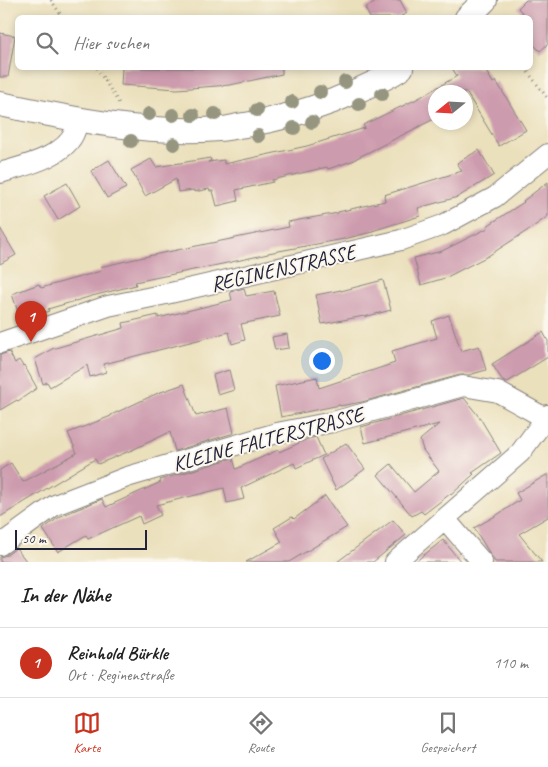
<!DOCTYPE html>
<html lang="de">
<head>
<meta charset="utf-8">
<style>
  :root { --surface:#fff; --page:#f6f6f6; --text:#222; --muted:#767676; --line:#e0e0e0; --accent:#c8321e }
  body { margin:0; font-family:Caveat,sans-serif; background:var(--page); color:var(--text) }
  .compass { position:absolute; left:428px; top:85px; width:45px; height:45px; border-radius:50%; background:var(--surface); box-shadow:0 2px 8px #0003; rotate:252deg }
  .scale { position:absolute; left:15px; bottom:12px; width:132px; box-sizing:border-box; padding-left:5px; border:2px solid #22223b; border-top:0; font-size:14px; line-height:18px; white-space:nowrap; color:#22223b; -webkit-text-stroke:4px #fbf7ec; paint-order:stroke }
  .you { position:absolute; left:321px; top:360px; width:18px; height:18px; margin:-12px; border:4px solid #fff; border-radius:50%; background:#1a73e8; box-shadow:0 0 0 8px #1a73e833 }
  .badge { display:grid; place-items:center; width:32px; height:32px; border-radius:50%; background:var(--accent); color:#fff; font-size:16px; font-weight:700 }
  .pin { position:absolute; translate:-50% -41px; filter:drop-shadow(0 1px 2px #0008) }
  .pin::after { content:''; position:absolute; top:26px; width:18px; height:15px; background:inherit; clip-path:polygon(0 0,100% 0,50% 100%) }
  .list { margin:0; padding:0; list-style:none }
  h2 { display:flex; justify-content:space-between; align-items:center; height:65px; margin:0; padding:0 20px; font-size:21px }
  h2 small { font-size:16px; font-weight:400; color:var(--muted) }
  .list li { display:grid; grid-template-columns:32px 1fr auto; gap:15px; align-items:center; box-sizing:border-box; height:70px; padding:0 20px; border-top:1px solid var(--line) }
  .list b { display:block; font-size:19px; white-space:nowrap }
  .list p { margin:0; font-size:16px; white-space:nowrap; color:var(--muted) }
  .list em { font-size:16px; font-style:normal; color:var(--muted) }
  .icon { flex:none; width:28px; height:28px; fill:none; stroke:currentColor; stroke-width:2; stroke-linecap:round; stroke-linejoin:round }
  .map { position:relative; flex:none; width:548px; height:562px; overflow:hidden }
  .search { position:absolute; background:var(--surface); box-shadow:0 2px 8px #0003; left:15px; right:15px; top:15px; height:55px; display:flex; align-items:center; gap:12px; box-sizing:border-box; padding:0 18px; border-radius:8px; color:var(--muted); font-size:19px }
  .sheet { height:135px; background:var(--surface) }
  nav { display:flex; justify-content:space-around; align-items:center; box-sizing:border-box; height:70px; border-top:1px solid var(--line); background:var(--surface); font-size:14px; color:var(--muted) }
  nav a { display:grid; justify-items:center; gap:2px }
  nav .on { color:var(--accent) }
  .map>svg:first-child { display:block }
</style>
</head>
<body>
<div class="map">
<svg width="548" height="562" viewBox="0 0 548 562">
  <rect width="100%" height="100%" fill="#fbf7ec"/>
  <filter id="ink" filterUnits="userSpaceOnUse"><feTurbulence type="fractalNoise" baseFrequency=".02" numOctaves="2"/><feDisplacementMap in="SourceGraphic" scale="10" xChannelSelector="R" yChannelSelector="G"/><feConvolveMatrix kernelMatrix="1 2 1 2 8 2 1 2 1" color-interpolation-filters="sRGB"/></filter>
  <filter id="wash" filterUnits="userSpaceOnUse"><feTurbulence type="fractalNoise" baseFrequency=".0096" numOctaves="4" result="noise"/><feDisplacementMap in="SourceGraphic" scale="20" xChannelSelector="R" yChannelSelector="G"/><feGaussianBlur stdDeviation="1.12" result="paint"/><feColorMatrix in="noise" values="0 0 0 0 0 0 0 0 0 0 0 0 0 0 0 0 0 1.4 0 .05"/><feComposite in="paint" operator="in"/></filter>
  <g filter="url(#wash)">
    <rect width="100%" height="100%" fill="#ebe0bc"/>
    <g id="blocks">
      <!-- building -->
      <path fill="#cd9bae" d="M380,0H400L407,13L398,18H370L365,8Z
        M526,0H548V44L540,51L530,41V18H527L518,8Z
        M0,33L15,36L8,77H0Z
        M122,68H282V74L230,85L177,89L121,85Z
        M452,68H484L493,83L496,81L526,130L499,146L466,92H436V118L355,159V160L328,169L327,167L272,180L273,182L236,190L238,201L217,206L213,191H210L209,189L194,192V190L178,192L176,179L145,196L131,170L151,159L156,167L210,158L211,161L208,162L224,160V164L307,146L365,128L363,125L417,99L457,76Z
        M479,150L494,175L458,197L418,208L420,216L372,231V232L344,239L268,253V254L227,263L135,282L136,285L92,296L48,309L49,311L21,321L12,294L39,284L41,288L101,271L100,267L148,256L289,227L288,222L338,213V212L385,201L384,195L462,171L457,163Z
        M109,160L126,188L107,198L91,171Z
        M548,182V216L533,227L488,256L445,278L421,285L414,258L442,251L488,228L487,226L524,202L523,201Z
        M67,183L80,206L58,220L44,196Z
        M0,228L16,255L0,264Z
        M383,280L391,310L364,317V316L322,324L316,295L341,290V291Z
        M244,288L246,296L274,291L280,316L241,324L245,340L232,344L229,332L104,364L106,372L90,377L87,365L50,387L47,382L43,384L35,359L52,349L124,328L123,323L158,315V318L232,300L230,292Z
        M449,315L461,351L479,346L486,370L469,375H460L362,402L340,406V405L281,417L275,386L317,377L319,388L395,363L392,351L437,338L432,321Z
        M543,332L548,341V357L506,383L503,381L492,364Z
        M287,334L289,348L275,350L272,337Z
        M9,352L15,363L19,360L23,366L24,365L37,388L18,401L17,400L0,410V355Z
        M229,370L234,390L218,395L213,375Z
        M184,384L196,416L228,408L234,433L175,451L170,432L132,450L98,464L95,459L0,517V470L11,463L23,482L77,453L68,433L111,416V415L158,393Z
        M464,398L480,418L501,453L472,473L474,474L451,495L450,494L424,514L421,511L412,516L378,475L391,464L414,492L439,471L423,450L420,440L439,424L365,443L361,427Z
        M316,437L324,455L296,468L294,463L241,488L244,499L227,503L224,488L156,505L161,515L142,524L139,516L88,539L86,535L58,552L43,529L61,516L102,499L106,507L161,482L160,480L233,458L236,469L278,450L279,452L308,439Z
        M346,443L365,469L336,490L321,459Z
        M548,474V517L519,534L542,562H495L474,528L497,515L520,500L516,493Z
        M325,496L347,527L289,562H246L282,542L274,528L292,517L294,519Z
        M393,520L406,535L373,562H337Z
        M443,540L461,562H415Z
        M16,548L27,562H0V557L7,555Z"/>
    </g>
  </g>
  <g filter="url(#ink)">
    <use href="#blocks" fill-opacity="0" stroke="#86817c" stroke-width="1"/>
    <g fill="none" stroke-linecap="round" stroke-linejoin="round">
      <!-- minor casing -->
      <g stroke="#86817c" stroke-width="22">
        <path id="minor" d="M0,173C23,166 66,157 75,131C76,127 76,123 77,119
          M0,343L108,306L166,294L401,240L443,225L495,197L548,154
          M445,519L482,562
          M0,545L55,505L127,477L277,433L333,422L463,386L498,392L545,418
          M395,562L520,453L548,415"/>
      </g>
      <!-- tertiary casing -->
      <g stroke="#86817c" stroke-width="26">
        <path id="tertiary" d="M467,18L485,0
          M0,104C71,119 146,135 219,129C228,129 236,126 245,125C275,120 304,112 333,101C354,92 383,81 401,68"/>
      </g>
      <!-- path -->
      <path stroke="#86817c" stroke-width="3" stroke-dasharray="1 4" stroke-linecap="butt" d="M51,0L63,18
        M97,68L120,105
        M525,68L548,99"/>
      <!-- minor -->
      <use href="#minor" stroke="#fff" stroke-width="20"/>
      <!-- tertiary -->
      <use href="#tertiary" stroke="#fff" stroke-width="24"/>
    </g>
    <!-- trees -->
    <g fill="#969580">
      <circle cx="345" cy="82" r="7"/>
      <circle cx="320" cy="92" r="7"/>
      <circle cx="382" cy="94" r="7"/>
      <circle cx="292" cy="102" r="7"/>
      <circle cx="359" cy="104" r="7"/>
      <circle cx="257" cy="110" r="7"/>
      <circle cx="149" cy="114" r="7"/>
      <circle cx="215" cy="114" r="7"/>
      <circle cx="173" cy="115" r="7"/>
      <circle cx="193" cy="115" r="7"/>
      <circle cx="312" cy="122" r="7"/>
      <circle cx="294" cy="128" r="7"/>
      <circle cx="258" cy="136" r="7"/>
      <circle cx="131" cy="141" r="7"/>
      <circle cx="174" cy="144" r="7"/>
    </g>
  </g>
  <g text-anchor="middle" stroke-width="4" stroke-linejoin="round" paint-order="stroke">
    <!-- street labels -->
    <g font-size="21" fill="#22223b" stroke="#fbf7ec">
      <text transform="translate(283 268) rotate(-13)" y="7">REGINENSTRASSE</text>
      <text transform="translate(268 439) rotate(-15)" y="7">KLEINE FALTERSTRASSE</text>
    </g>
  </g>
</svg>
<svg class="compass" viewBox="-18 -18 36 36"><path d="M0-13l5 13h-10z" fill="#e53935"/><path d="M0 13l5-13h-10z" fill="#767676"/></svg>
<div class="scale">50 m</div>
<div class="you"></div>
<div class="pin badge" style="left:31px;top:342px">1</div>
<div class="search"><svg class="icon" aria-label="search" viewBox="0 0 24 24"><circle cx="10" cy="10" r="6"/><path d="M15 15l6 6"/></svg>Hier suchen</div>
</div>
<section class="sheet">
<h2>In der Nähe<small></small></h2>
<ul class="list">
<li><span class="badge">1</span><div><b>Reinhold Bürkle</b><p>Ort · Reginenstraße</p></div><em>110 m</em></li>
</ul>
</section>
<nav>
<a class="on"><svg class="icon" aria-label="map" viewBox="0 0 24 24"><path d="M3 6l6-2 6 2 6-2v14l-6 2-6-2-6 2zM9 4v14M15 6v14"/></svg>Karte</a>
<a><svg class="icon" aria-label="directions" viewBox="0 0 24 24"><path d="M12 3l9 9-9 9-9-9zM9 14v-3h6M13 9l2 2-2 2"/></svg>Route</a>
<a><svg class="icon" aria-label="saved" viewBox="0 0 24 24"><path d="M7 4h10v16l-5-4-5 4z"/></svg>Gespeichert</a>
</nav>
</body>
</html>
